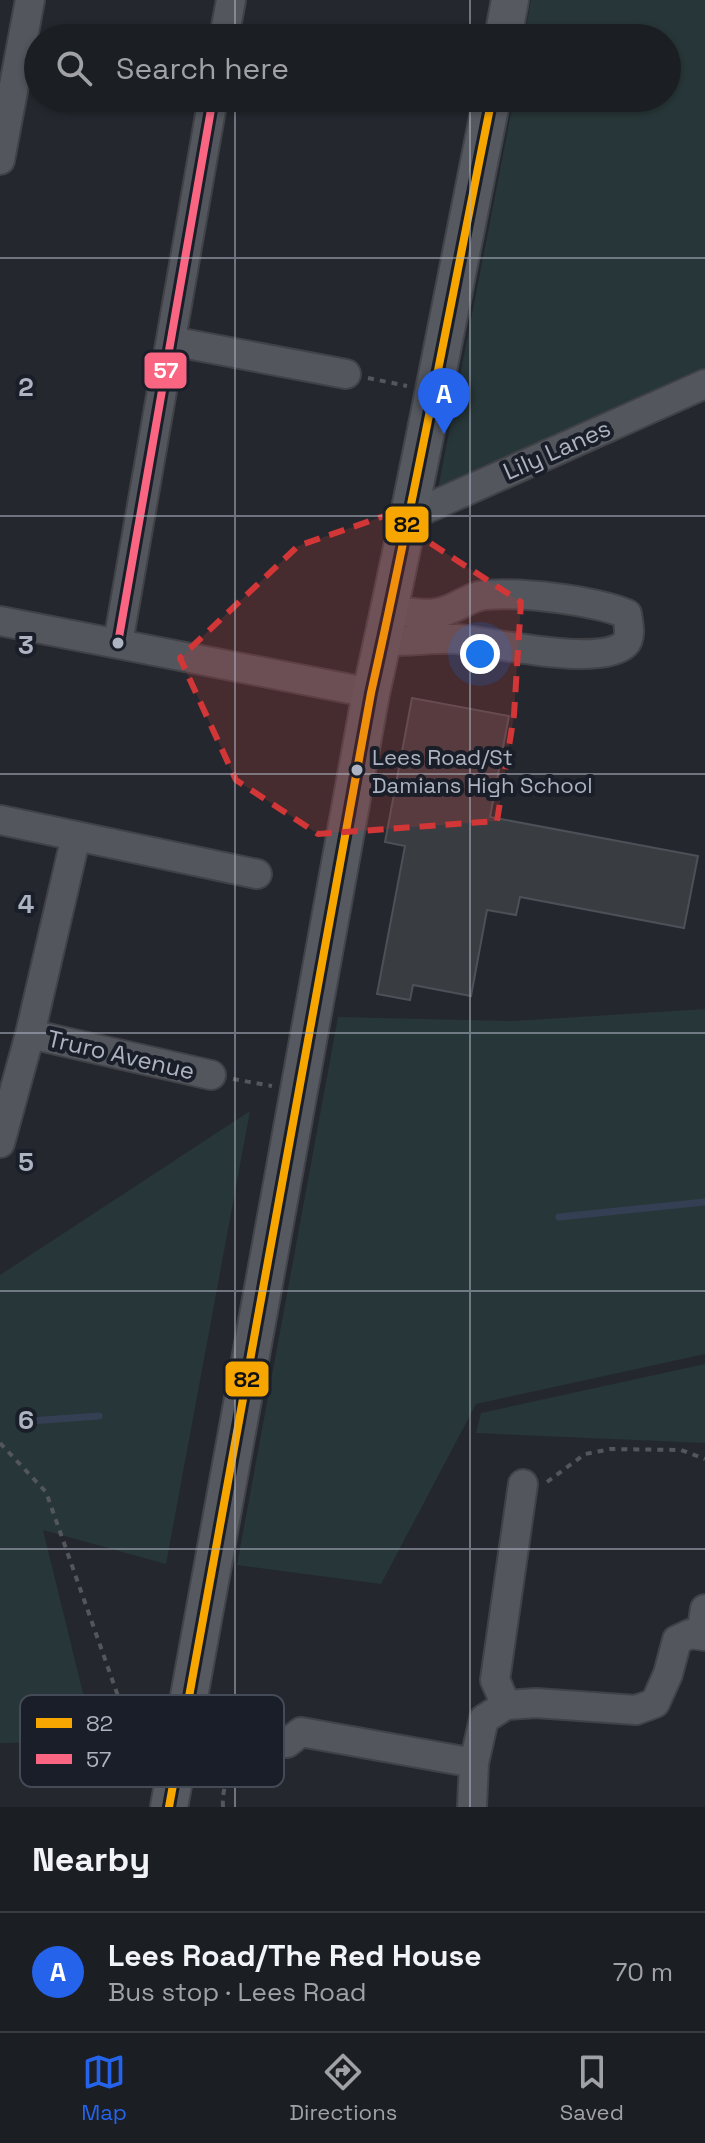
<!DOCTYPE html>
<html lang="en">
<head>
<meta charset="utf-8">
<style>
  :root { --surface:#1b1e22; --page:#282b2f; --text:#f1f3f6; --muted:#a0a2a5; --line:#393c40; --accent:#2563eb }
  body { margin:0; font-family:"Space Grotesk",sans-serif; background:var(--page); color:var(--text) }
  .you { position:absolute; left:480px; top:654px; width:28px; height:28px; margin:-20px; border:6px solid #fff; border-radius:50%; background:#1a73e8; box-shadow:0 0 0 12px #1a73e833 }
  .badge { display:grid; place-items:center; width:52px; height:52px; border-radius:50%; background:var(--accent); color:#fff; font-size:26px; font-weight:700 }
  .pin { position:absolute; translate:-50% -66px; filter:drop-shadow(0 2px 4px #0008) }
  .pin::after { content:''; position:absolute; top:42px; width:28px; height:24px; background:inherit; clip-path:polygon(0 0,100% 0,50% 100%) }
  .list { margin:0; padding:0; list-style:none }
  h2 { display:flex; justify-content:space-between; align-items:center; height:104px; margin:0; padding:0 32px; font-size:34px }
  h2 small { font-size:26px; font-weight:400; color:var(--muted) }
  .list li { display:grid; grid-template-columns:52px 1fr auto; gap:24px; align-items:center; box-sizing:border-box; height:120px; padding:0 32px; border-top:2px solid var(--line) }
  .list b { display:block; font-size:30px; white-space:nowrap }
  .list p { margin:0; font-size:26px; white-space:nowrap; color:var(--muted) }
  .list em { font-size:26px; font-style:normal; color:var(--muted) }
  .icon { flex:none; width:44px; height:44px; fill:none; stroke:currentColor; stroke-width:2; stroke-linecap:round; stroke-linejoin:round }
  .map { position:relative; flex:none; width:705px; height:1807px; overflow:hidden }
  .search { position:absolute; background:var(--surface); box-shadow:0 2px 6px #0004; left:24px; right:24px; top:24px; height:88px; display:flex; align-items:center; gap:20px; box-sizing:border-box; padding:0 28px; border-radius:44px; color:var(--muted); font-size:30px }
  .sheet { height:224px; background:var(--surface) }
  nav { display:flex; justify-content:space-around; align-items:center; box-sizing:border-box; height:112px; border-top:2px solid var(--line); background:var(--surface); font-size:22px; color:var(--muted) }
  nav a { display:grid; justify-items:center; gap:4px }
  nav .on { color:var(--accent) }
  .map>svg:first-child { display:block }
</style>
</head>
<body>
<div class="map">
<svg width="705" height="1807" viewBox="0 0 705 1807">
  <rect width="100%" height="100%" fill="#24282e"/>
  <!-- green -->
  <path fill="#273638" d="M531,0H705V368L438,489L514,98H667V38H524Z
    M705,1009V1354L476,1404L381,1584L237,1565L338,1017L513,1021Z
    M250,1111L166,1564L43,1530L95,1742L0,1743V1275Z
    M705,1364V1443L476,1433L481,1413Z"/>
  <g fill="none" stroke-linecap="round" stroke-linejoin="round">
    <!-- stream -->
    <path stroke="#343f54" stroke-width="7" d="M559,1217L705,1202
      M30,1421L99,1416"/>
  </g>
  <!-- building -->
  <path fill="#393d42" stroke="#4c5057" stroke-width="2" d="M412,698L509,716L490,817L698,856L684,928L520,897L516,915L487,910L471,996L413,985L410,1000L377,994L405,846L385,842Z"/>
  <g fill="none" stroke-linecap="round" stroke-linejoin="round">
    <!-- minor casing -->
    <g stroke="#404247" stroke-width="32">
      <path id="minor" d="M224,38L231,0
        M0,160L30,0
        M171,341L346,374
        M410,516L705,384
        M0,621L371,693
        M383,641C407,642 433,638 457,639C492,642 600,668 625,644C632,637 628,622 627,614C592,600 523,592 485,595C471,596 459,607 445,611C428,617 407,612 389,610
        M118,643L213,98
        M0,820L257,874
        M30,1034L211,1075
        M0,1143L30,1034L76,836
        M701,1635L705,1609
        M506,1705L495,1680L523,1484
        M287,1743L301,1732L474,1763
        M472,1807L474,1763L484,1719L506,1705L536,1703L636,1710L655,1703L668,1674L677,1640L690,1634L705,1636"/>
    </g>
    <!-- major casing -->
    <g stroke="#41454b" stroke-width="40">
      <path id="major" d="M503,38L510,0
        M169,1807L371,693C415,496 452,296 492,98"/>
    </g>
    <!-- path -->
    <path stroke="#53565b" stroke-width="4" stroke-dasharray="6 6" stroke-linecap="butt" d="M368,378L407,386
      M233,1079L272,1086
      M0,1443L46,1492L136,1747L153,1751
      M547,1482L585,1454L611,1449L681,1450L705,1459
      M223,1807C221,1771 241,1768 268,1754"/>
    <!-- minor -->
    <use href="#minor" stroke="#53565d" stroke-width="28"/>
    <!-- major -->
    <use href="#major" stroke="#56595f" stroke-width="36"/>
    <!-- bus-1 casing -->
    <g stroke="#191e28" stroke-width="14">
      <path id="bus-1" d="M169,1807L371,693C415,496 452,296 492,98"/>
    </g>
    <!-- bus-2 casing -->
    <g stroke="#191e28" stroke-width="14">
      <path id="bus-2" d="M118,643L213,98"/>
    </g>
    <!-- bus-1 -->
    <use href="#bus-1" stroke="#f7a600" stroke-width="8"/>
    <!-- bus-2 -->
    <use href="#bus-2" stroke="#fa6682" stroke-width="8"/>
  </g>
  <!-- marked area -->
  <path fill="#d23637" fill-opacity="0.2" stroke="#d23637" stroke-width="6" stroke-dasharray="16 10" stroke-linejoin="round" d="M387,515L521,602L514,715L497,821L318,834L236,780L180,658L298,546Z"/>
  <!-- grid -->
  <path fill="none" stroke="#adb3c1" stroke-width="2" stroke-opacity="0.55" d="M235,0V38M470,0V38M235,98V1807M470,98V1807M0,258H705M0,516H705M0,774H705M0,1033H705M0,1291H705M0,1549H705"/>
  <!-- markers -->
  <g fill="#adb3c1" stroke="#191e28" stroke-width="3">
    <circle cx="118" cy="643" r="7"/>
    <circle cx="357" cy="770" r="7"/>
  </g>
  <g text-anchor="middle" stroke-width="8" stroke-linejoin="round" paint-order="stroke">
    <!-- bus labels -->
    <g font-size="22" fill="#adb3c1" stroke="#191e28" text-anchor="start">
      <text x="372" y="765">Lees Road/St<tspan x="372" dy="28">Damians High School</tspan></text>
    </g>
    <!-- street labels -->
    <g font-size="24" fill="#adb3c1" stroke="#191e28">
      <text transform="translate(557 450) rotate(-24)" y="8">Lily Lanes</text>
      <text transform="translate(121 1055) rotate(13)" y="8">Truro Avenue</text>
    </g>
  </g>
  <!-- legend -->
  <rect x="20" y="1695" width="264" height="92" rx="12" fill="#191e28" stroke="#454b56" stroke-width="2"/>
  <rect x="36" y="1718" width="36" height="10" fill="#f7a600"/>
  <rect x="36" y="1754" width="36" height="10" fill="#fa6682"/>
  <g font-size="22" fill="#adb3c1">
    <text x="86" y="1731">82</text>
    <text x="86" y="1767">57</text>
  </g>
  <g font-size="26" text-anchor="middle" font-weight="bold" fill="#adb3c1" stroke="#191e28" stroke-width="8" stroke-linejoin="round" paint-order="stroke">
    <text x="26" y="396">2</text>
    <text x="26" y="654">3</text>
    <text x="26" y="913">4</text>
    <text x="26" y="1171">5</text>
    <text x="26" y="1429">6</text>
  </g>
  <g stroke="#191e28" stroke-width="3">
    <rect x="143" y="351" width="45" height="39" rx="8" fill="#fa6682"/>
    <rect x="384" y="505" width="46" height="39" rx="8" fill="#f7a600"/>
    <rect x="224" y="1360" width="46" height="38" rx="8" fill="#f7a600"/>
  </g>
  <g font-size="22" text-anchor="middle" font-weight="bold" fill="#fff">
    <text x="166" y="378">57</text>
  </g>
  <g font-size="22" text-anchor="middle" font-weight="bold" fill="#111">
    <text x="407" y="532">82</text>
    <text x="247" y="1387">82</text>
  </g>
</svg>
<div class="you"></div>
<div class="pin badge" style="left:444px;top:434px">A</div>
<div class="search"><svg class="icon" aria-label="search" viewBox="0 0 24 24"><circle cx="10" cy="10" r="6"/><path d="M15 15l6 6"/></svg>Search here</div>
</div>
<section class="sheet">
<h2>Nearby<small></small></h2>
<ul class="list">
<li><span class="badge">A</span><div><b>Lees Road/The Red House</b><p>Bus stop · Lees Road</p></div><em>70 m</em></li>
</ul>
</section>
<nav>
<a class="on"><svg class="icon" aria-label="map" viewBox="0 0 24 24"><path d="M3 6l6-2 6 2 6-2v14l-6 2-6-2-6 2zM9 4v14M15 6v14"/></svg>Map</a>
<a><svg class="icon" aria-label="directions" viewBox="0 0 24 24"><path d="M12 3l9 9-9 9-9-9zM9 14v-3h6M13 9l2 2-2 2"/></svg>Directions</a>
<a><svg class="icon" aria-label="saved" viewBox="0 0 24 24"><path d="M7 4h10v16l-5-4-5 4z"/></svg>Saved</a>
</nav>
</body>
</html>
